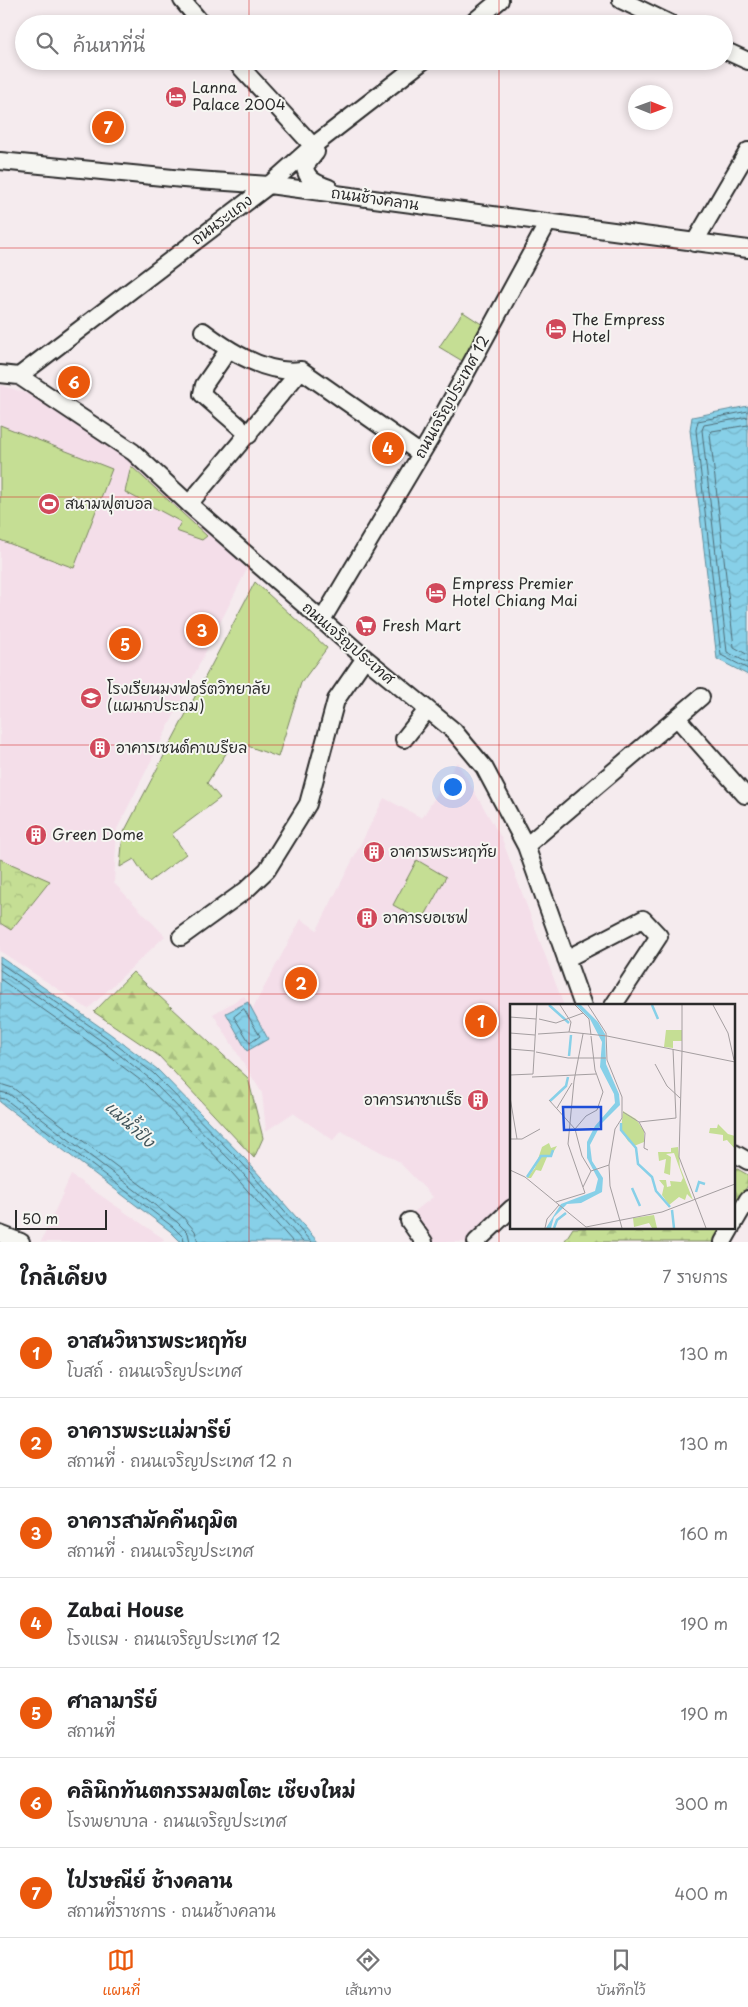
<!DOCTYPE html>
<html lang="th">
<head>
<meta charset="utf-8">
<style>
  :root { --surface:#fff; --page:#f2f2f2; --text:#202124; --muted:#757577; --line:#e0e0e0; --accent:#ea580c }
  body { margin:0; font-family:"Playpen Sans","Playpen Sans Thai",sans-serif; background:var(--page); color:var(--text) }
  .compass { position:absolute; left:628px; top:85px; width:45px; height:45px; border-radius:50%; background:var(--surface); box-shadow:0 2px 8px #0003; rotate:91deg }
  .scale { position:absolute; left:15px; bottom:12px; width:92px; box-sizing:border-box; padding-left:5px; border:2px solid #2b2b2b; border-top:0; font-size:14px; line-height:18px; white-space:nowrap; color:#2b2b2b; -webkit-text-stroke:4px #f6f6f2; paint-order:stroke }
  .you { position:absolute; left:452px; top:786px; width:18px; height:18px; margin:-12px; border:4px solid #fff; border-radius:50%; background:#1a73e8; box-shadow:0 0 0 8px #1a73e833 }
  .badge { display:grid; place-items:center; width:32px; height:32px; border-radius:50%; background:var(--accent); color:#fff; font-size:16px; font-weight:700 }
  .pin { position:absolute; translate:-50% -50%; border:2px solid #fff; box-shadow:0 1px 5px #0006 }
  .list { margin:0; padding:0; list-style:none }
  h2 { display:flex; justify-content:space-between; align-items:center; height:65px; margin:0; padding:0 20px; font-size:21px }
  h2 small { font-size:16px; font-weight:400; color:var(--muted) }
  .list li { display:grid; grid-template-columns:32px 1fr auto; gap:15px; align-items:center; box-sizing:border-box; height:90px; padding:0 20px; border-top:1px solid var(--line) }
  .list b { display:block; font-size:19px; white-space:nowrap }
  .list p { margin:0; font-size:16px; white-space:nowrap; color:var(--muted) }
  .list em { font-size:16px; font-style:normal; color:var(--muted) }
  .icon { flex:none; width:28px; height:28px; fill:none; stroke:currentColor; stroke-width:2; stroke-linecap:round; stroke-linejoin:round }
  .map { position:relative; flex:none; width:748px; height:1242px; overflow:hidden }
  .search { position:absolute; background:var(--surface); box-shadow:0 2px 8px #0003; left:15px; right:15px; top:15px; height:55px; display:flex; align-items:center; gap:12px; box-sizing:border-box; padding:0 18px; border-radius:28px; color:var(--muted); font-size:19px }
  .sheet { height:695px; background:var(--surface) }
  nav { display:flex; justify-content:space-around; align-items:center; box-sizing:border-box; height:70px; border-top:1px solid var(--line); background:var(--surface); font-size:14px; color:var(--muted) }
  nav a { display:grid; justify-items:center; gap:2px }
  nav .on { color:var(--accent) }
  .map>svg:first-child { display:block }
</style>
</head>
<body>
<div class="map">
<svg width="748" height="1242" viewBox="0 0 748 1242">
  <defs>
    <pattern id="forest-firs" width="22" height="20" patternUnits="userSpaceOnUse" patternTransform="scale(1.25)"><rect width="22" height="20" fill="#c5de94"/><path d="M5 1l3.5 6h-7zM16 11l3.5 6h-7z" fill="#a9bf80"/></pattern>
    <pattern id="park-crowns" width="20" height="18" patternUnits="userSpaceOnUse" patternTransform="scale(1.25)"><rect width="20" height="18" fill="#c5de94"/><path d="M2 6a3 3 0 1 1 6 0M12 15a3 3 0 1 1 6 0" fill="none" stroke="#a9bf80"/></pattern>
    <pattern id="water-waves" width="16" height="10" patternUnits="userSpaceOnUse" patternTransform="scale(1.25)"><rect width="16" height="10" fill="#87d0e8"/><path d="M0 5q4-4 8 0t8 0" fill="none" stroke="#75b3c7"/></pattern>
  </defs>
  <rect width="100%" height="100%" fill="#f5ebee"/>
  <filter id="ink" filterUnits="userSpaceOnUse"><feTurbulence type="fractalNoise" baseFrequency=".02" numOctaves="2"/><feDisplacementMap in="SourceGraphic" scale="10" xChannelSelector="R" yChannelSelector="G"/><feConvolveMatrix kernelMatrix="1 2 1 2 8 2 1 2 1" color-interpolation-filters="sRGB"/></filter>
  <g filter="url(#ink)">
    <!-- built -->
    <path fill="#f4dee9" d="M0,385L32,395L129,460L248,567L117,829L114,883L165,936L88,1009L0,951Z
      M457,762L502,839L564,1006H512V1210L477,1242H420L405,1219L433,1197L398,1161L341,1131L333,1140L293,1113L266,1131L262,1093L213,1014L244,996L253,1008L301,919L317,930L384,798L422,818Z
      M71,1175L164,1239L162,1242H41Z"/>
    <!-- grass -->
    <path fill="#c5de94" stroke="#788460" d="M463,312L486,327L464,362L439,347Z
      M0,425L112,469L74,568L0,540Z
      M131,466L207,536L202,540L176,531L181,522L125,492Z
      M255,582L327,648L301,683L278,757L234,741L207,783L220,798L172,834L186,854L149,882L134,859L120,867L123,834Z
      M417,860L446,877L422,921L393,905Z"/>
    <!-- forest -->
    <path fill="url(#forest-firs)" stroke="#788460" d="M133,972L248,1078L263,1138L254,1158L159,1056L94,1012Z
      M734,1167L748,1175V1185L734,1209Z
      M573,1228H723L714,1242H564Z"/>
    <!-- park -->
    <path fill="url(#park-crowns)" stroke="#788460" d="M0,859L50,881L11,930L0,923Z"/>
    <!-- water -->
    <path fill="url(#water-waves)" stroke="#628e9c" d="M748,406V675L717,659L690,430L692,417Z
      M0,957L109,1033L157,1069L246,1160L318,1242H181L170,1231L0,1102Z
      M248,1002L268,1039L247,1051L226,1013Z"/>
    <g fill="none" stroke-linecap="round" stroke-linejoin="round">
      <!-- shore -->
      <path stroke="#506d77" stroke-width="1" d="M748,411L698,421L696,430L721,655L748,669
        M748,417L704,425L702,430L727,652L748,663
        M748,425L712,431L710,434L734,647L748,655
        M0,963L106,1037L153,1073L242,1163L311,1242
        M0,970L103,1042L149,1078L238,1168L303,1242
        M0,979L98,1048L144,1083L232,1173L293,1242
        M244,1009L260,1036L250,1043L234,1017Z
        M0,1084L13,1088L182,1216L195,1231L198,1242
        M0,1092L9,1094L177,1222L188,1233L190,1242
        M0,1098L5,1099L173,1227L183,1237L184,1242"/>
      <!-- minor casing -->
      <g stroke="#2b2b2b" stroke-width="20">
        <path id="minor" d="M182,0L202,24
          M621,0L671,24
          M471,24L500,0
          M724,50L748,61
          M235,61L313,146
          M316,152L305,166C305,179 318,184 329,188
          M0,161L183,179L269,185L748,249
          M694,243L748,151
          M203,331C229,351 267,375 301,370L421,454
          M229,349L204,385L202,394L249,435
          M0,374L19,376L133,452L189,504L365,658L454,731L484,767L526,846L583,1006
          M19,376L269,185L313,146L423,61
          M189,504L301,370
          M322,620L430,439L547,224
          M678,719L745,795
          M404,739L427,710
          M526,846L701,697
          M181,937L246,890L267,870L308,804L336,700L365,658
          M566,959L643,919L659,936L613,1006
          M734,1153L748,1161
          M409,1221L424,1242
          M734,1223L748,1199
          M0,1234L21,1242
          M476,1242L512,1208
          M723,1242L731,1228"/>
      </g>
      <!-- minor -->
      <use href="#minor" stroke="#f6f6f2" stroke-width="16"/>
    </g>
  </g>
  <!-- grid -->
  <path fill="none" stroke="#d62828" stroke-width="1" stroke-opacity="0.55" d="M249,0V24M499,0V24M249,61V1242M499,61V1242M0,248H748M0,497H748M0,745H748M0,994H748"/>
  <!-- icons -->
  <defs>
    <g id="hotel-disc" transform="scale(1.125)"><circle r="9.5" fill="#d1495b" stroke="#f6f6f2"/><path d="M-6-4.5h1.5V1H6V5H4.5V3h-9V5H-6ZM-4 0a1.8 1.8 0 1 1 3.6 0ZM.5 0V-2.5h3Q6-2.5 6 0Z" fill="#fff"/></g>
    <g id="stadium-disc" transform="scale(1.125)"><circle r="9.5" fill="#d1495b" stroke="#f6f6f2"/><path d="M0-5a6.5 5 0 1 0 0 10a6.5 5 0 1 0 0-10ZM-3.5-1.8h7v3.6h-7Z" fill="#fff"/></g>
    <g id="supermarket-disc" transform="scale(1.125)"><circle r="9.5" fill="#d1495b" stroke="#f6f6f2"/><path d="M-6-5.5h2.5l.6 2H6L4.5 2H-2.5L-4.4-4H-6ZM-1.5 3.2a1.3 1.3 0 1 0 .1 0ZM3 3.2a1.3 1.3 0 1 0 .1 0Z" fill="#fff"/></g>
    <g id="school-disc" transform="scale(1.125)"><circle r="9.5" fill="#d1495b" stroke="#f6f6f2"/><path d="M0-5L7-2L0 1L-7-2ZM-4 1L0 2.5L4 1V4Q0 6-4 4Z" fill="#fff"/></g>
    <g id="building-disc" transform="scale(1.125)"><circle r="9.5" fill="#d1495b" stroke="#f6f6f2"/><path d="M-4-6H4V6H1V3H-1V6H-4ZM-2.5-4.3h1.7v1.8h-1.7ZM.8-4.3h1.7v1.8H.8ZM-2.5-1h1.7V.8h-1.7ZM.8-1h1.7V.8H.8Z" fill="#fff"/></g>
  </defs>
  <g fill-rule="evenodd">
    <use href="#hotel-disc" x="176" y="97"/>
    <use href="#hotel-disc" x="556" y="329"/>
    <use href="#stadium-disc" x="49" y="504"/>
    <use href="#hotel-disc" x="436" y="593"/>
    <use href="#supermarket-disc" x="366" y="626"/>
    <use href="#school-disc" x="91" y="698"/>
    <use href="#building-disc" x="100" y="748"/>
    <use href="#building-disc" x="36" y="835"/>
    <use href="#building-disc" x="374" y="852"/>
    <use href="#building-disc" x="367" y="918"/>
    <use href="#building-disc" x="478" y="1100"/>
  </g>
  <g text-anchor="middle" stroke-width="4" stroke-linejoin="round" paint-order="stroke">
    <!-- poi labels -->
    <g font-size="15" fill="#2b2b2b" stroke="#f6f6f2" text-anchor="start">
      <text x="192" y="93">Lanna<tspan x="192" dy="17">Palace 2004</tspan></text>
      <text x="572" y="325">The Empress<tspan x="572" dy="17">Hotel</tspan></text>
      <text x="65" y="509">สนามฟุตบอล</text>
      <text x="452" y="589">Empress Premier<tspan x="452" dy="17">Hotel Chiang Mai</tspan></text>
      <text x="382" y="631">Fresh Mart</text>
      <text x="107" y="694">โรงเรียนมงฟอร์ตวิทยาลัย<tspan x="107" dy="17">(แผนกประถม)</tspan></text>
      <text x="116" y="753">อาคารเซนต์คาเบรียล</text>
      <text x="52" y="840">Green Dome</text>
      <text x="390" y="857">อาคารพระหฤทัย</text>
      <text x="383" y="923">อาคารยอเซฟ</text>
      <text x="462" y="1105" text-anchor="end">อาคารนาซาแร็ธ</text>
    </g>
    <!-- street labels -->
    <g font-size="15" fill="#2b2b2b" stroke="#f6f6f2">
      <text transform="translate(375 199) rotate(8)" y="5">ถนนช้างคลาน</text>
      <text transform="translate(222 220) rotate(-37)" y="5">ถนนระแกง</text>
      <text transform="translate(452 397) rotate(-61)" y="5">ถนนเจริญประเทศ 12</text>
      <text transform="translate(348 643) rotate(41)" y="5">ถนนเจริญประเทศ</text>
    </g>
    <!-- water labels -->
    <g font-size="16" font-style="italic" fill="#42545a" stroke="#f6f6f2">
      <text transform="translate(130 1124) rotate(42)" y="6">แม่น้ำปิง</text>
    </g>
  </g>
  <!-- overview -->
  <g transform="translate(510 1004)">
    <rect width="225" height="225" fill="#f5ebee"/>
    <path d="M113,107L126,115L134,127V138L124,142L118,137L111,126ZM208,120L218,130L225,132V145L217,136L213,137V131L199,129L200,124H207ZM39,139L41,144L47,142L41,152L37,153L31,167L26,166L21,174H17L25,164L32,143ZM168,143L170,163L183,196L177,190L175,196L169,193L159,201L152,191L154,182L149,176H156L157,183L161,182L160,177L171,178L173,174L164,149L156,150L161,153L160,171L154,169L156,155L149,157L148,148H161V144Z" fill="#c5de94"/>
    <path d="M144,211L147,224H142L139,219L124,223L123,214Z" fill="#c5de94"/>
    <path d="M156,26H172V37H163V44L154,43Z" fill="#c5de94"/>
    <path d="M66,1H71L88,18L95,30L96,60L109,90L110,101L91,120L80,141L82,157L93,174L92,188L71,199L57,200L44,213L41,224H36L51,200L85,187L88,175L77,154V138L85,122L105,99L104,90L90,63L92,38L80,15Z" fill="#87d0e8"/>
    <path fill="none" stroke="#87d0e8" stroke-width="2.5" d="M39,1L59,19M142,1L148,15M59,52L61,31M40,97L56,82L58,73M111,119V126L126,144L128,160L142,173L146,187L160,203M17,173L31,152H41L43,146M122,184L130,202M186,188L189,178L195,180M162,206L164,224M44,224L47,216L56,209"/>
    <path fill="none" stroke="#a49ea0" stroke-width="1" d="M50,1L61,18L59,28M65,1L79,15L81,31M78,1L96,29L97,56L112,93V114L105,125L99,161L100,182L112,224M172,1V47M203,1L218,29L224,56M0,13L26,15M29,15L46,19L73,9M0,29L25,31M28,30L59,28L97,32L225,58M0,45L24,47M172,47L169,153L196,224M26,48L58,54H96M145,60L157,82L170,94M0,71L23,70L27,1M22,73L86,70M0,93L7,135M39,96L65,125M47,104L62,79M113,108L129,118L135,129L134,144L138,146M129,118L166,114L163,45M0,135H12L30,125M0,166L15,173L76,223L152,208L225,180M81,167L99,161M73,183L81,167L72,152L65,125L76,112L87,106L93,88L85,66L81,32M46,198L75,189L58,140L64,77L73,30M35,224L37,215L49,201"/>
    <path fill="#1d4ed8" fill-opacity="0.15" stroke="#1d4ed8" stroke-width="2.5" d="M53,103H91V125L54,126Z"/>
    <rect width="225" height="225" fill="none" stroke="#2b2b2b" stroke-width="2.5"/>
  </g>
</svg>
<svg class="compass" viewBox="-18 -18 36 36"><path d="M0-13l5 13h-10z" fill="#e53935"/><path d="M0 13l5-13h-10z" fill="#757577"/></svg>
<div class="scale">50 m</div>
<div class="you"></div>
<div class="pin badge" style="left:481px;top:1021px">1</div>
<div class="pin badge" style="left:301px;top:983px">2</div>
<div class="pin badge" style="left:202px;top:630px">3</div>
<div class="pin badge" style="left:388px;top:448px">4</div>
<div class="pin badge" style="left:125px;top:644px">5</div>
<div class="pin badge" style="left:74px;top:382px">6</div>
<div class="pin badge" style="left:108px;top:127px">7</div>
<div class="search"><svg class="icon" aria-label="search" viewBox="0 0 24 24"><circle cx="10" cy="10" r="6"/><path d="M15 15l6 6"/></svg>ค้นหาที่นี่</div>
</div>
<section class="sheet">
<h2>ใกล้เคียง<small>7 รายการ</small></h2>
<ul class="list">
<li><span class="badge">1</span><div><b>อาสนวิหารพระหฤทัย</b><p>โบสถ์ · ถนนเจริญประเทศ</p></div><em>130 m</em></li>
<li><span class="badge">2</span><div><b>อาคารพระแม่มารีย์</b><p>สถานที่ · ถนนเจริญประเทศ 12 ก</p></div><em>130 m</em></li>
<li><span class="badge">3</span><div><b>อาคารสามัคคีนฤมิต</b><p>สถานที่ · ถนนเจริญประเทศ</p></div><em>160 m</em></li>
<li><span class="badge">4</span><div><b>Zabai House</b><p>โรงแรม · ถนนเจริญประเทศ 12</p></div><em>190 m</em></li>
<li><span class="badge">5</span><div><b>ศาลามารีย์</b><p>สถานที่</p></div><em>190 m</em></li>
<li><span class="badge">6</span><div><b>คลินิกทันตกรรมมตโตะ เชียงใหม่</b><p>โรงพยาบาล · ถนนเจริญประเทศ</p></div><em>300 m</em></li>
<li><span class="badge">7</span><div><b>ไปรษณีย์ ช้างคลาน</b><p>สถานที่ราชการ · ถนนช้างคลาน</p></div><em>400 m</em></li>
</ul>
</section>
<nav>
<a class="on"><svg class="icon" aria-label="map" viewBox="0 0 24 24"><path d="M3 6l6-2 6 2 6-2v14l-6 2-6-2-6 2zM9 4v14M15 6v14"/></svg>แผนที่</a>
<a><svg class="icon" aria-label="directions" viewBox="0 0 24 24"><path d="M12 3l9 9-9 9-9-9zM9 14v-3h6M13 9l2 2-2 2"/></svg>เส้นทาง</a>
<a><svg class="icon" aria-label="saved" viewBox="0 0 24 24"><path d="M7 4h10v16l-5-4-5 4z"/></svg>บันทึกไว้</a>
</nav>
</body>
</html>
